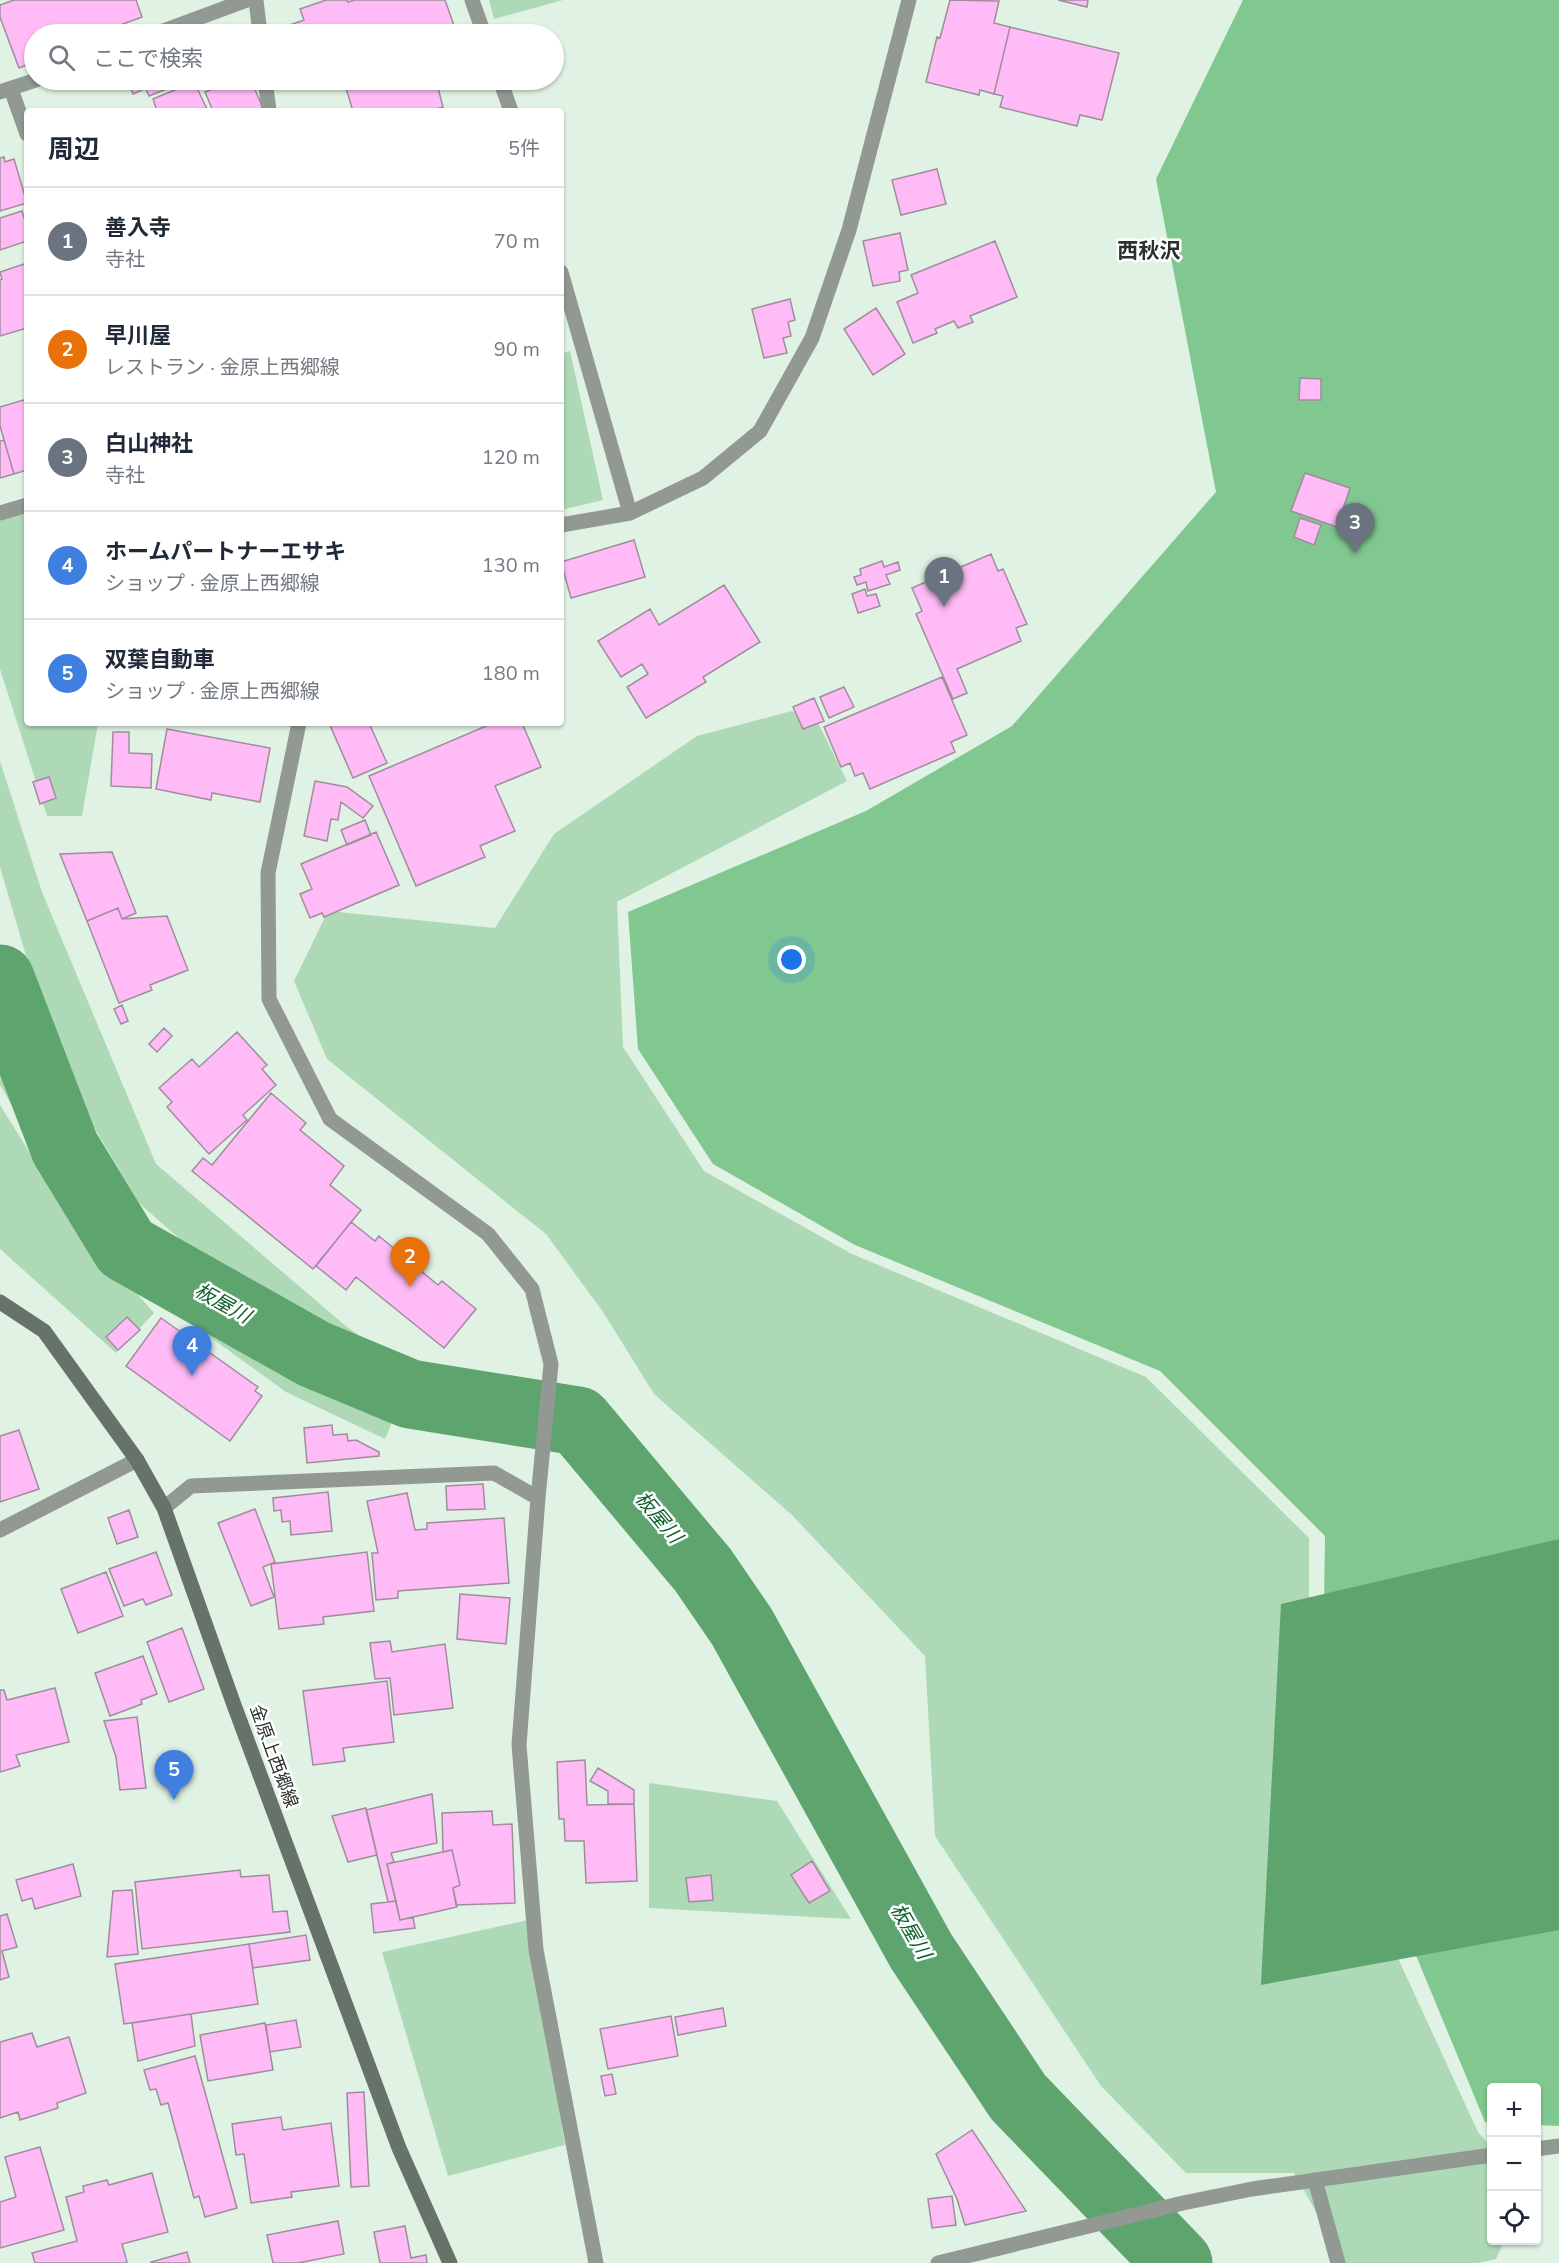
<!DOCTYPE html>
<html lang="ja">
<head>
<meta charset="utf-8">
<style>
  :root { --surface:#fff; --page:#f2f2f3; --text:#1f2937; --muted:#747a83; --line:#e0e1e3; --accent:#ae44a6 }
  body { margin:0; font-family:"Nunito Sans","Noto Sans JP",sans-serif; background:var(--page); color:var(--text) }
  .controls { position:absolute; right:18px; bottom:18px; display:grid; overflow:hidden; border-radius:6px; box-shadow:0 2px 4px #0004 }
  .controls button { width:54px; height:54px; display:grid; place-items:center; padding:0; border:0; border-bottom:2px solid var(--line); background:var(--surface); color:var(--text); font:30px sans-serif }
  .you { position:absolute; left:792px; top:960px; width:21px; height:21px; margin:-15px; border:4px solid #fff; border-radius:50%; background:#1a73e8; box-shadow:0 0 0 9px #1a73e833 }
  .badge { display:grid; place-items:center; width:39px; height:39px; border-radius:50%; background:var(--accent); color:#fff; font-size:20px; font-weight:700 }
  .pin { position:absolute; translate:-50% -50px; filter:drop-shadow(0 2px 3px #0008) }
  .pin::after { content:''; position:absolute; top:32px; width:21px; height:18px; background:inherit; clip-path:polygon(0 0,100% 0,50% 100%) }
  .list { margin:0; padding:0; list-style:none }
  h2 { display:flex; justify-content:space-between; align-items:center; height:78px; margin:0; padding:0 24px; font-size:26px }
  h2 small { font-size:20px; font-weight:400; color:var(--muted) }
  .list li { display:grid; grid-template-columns:39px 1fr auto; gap:18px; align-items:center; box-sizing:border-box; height:108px; padding:0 24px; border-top:2px solid var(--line) }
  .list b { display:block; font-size:22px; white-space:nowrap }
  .list p { margin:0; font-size:20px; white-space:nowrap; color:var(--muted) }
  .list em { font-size:20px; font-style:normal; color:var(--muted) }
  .icon { flex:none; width:33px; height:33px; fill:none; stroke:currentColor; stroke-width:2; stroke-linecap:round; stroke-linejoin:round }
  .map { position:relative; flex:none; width:1559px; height:2263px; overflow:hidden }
  .search { position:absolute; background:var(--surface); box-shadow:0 2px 4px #0004; left:24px; top:24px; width:540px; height:66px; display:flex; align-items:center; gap:15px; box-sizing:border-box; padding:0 21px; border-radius:33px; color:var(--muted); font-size:22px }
  .panel { position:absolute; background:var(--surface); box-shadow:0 2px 4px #0004; left:24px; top:108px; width:540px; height:618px; border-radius:6px }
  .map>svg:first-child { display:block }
</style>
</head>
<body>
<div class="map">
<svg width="1559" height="2263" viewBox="0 0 1559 2263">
  <rect width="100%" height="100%" fill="#e0f2e3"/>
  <!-- green -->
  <path fill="#aed9b6" d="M489,0H563L494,19Z
    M570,351L603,500L561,510V354Z
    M27,507V723H98L82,816H47L0,669V515Z
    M792,711L819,725L847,781L617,902L623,1047L704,1171L852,1254L1146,1377L1309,1538V1765L1478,2132L1491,2147L1492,2240L1504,2241L1496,2259L1478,2263H1345L1294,2173H1186L1101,2086L935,1836L925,1656L792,1515L654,1394L603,1312L546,1234L327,1059L294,981L328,911L495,928L554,834L697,736Z
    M0,761L42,892L156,1164L347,1327L412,1372L407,1387L328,1346L251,1302L139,1203L83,1109L37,993L0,867Z
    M0,1024L42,1110L123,1230L187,1293L279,1354L399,1405L385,1439L286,1392L188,1321L106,1243L21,1121L0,1085Z
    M0,1105L67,1213L154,1313L116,1353L0,1249Z
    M649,1783L777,1801L851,1919L649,1908Z
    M528,1920L565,2145L448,2176L382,1952Z"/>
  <!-- forest -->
  <path fill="#80c790" d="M1243,0H1559V2126L1537,2125L1536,2088H1492L1491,2122H1485L1396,1907L1322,1746L1325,1536L1160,1371L855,1245L713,1164L638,1049L628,912L866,811L1012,726L1216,492L1156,179Z"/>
  <!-- water -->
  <path fill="#5da46e" d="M1559,1539V1930L1261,1985L1281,1604Z"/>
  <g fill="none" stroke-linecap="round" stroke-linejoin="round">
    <!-- river -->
    <path stroke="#5da46e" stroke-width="69" d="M0,979L65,1148L126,1248L314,1354L410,1394L578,1421L703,1570L742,1627L921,1951L1018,2097L1178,2263"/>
  </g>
  <!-- building -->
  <path fill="#febbf6" stroke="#9e8e9c" stroke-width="1.5" d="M14,0H136L142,17L96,34H34V62L19,68L0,17V5Z
    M326,0H347L348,2L354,0H445L457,34H282L281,28L304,20L300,9Z
    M950,0L999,1L994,23L1010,27L994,94L980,90L979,95L926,82L937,37L940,38Z
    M1058,0H1088L1087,7Z
    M1010,27L1119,53L1102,120L1080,115L1077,126L1000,107L1003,96L994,94Z
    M128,80H138L142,90L133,94Z
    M142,80H183L184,82L149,96Z
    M236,80H251L264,111H213L205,92Z
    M353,80H436L443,107L429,111H353L344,82Z
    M194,82L208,111H157L153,99Z
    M4,157L5,162L14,159L27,203L0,211V158Z
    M937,169L946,204L901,215L892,180Z
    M22,211L27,227V241L0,250V218Z
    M900,233L908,270L899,272L900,281L873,286L863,241Z
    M995,241L1017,297L970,316L973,322L958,328L954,321L935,329L937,333L913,343L897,302L918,293L911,275Z
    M27,263V328L0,336V280L2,279L0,272Z
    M790,299L795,320L788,322L791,336L783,338L787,353L764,358L752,309Z
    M876,308L905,354L873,375L844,329Z
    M1300,378L1321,379V400H1299Z
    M27,399V470L14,474L0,426V407Z
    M4,440L14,474L0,478V441Z
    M1305,473L1350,488L1337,527L1291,511Z
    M1300,518L1321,525L1314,545L1294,537Z
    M634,540L645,577L571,598L561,562Z
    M991,554L998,571L1003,569L1027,624L1016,628L1021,641L957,669L967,693L953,699L916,614L922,611L912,588Z
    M882,561L884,567L898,562L900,570L886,575L890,584L868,591L866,582L857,585L854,577L861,575L860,569Z
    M724,585L760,642L703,677L706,682L646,718L627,687L648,674L642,664L621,677L598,641L650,609L659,625Z
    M865,589L867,596L876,594L880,606L858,613L852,594Z
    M942,677L967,735L951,742L955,752L870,789L863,773L855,776L850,763L841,767L824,727Z
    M844,687L854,707L829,718L820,697Z
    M814,698L824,721L803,729L793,707Z
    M329,723H369L387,763L353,778Z
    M493,723H522L541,767L495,786L515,831L480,846L485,857L416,886L369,776Z
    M167,729L270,748L260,802L212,793L211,800L156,789Z
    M113,732H129V753L152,754L151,788L111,786Z
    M49,777L56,798L40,804L33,782Z
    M315,781L347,787L373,806L363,818L341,802L338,820L331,819L327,841L304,836Z
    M365,820L371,835L347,845L341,830Z
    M376,832L399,885L324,917L322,913L310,918L300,894L312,889L301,864Z
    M112,852L136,913L122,919L118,908L87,921L60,854Z
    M118,908L122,919L167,916L188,970L150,985L152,990L119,1003L87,921Z
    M122,1005L128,1021L121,1024L114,1009Z
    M164,1028L172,1036L157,1052L149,1044Z
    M237,1032L267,1065L262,1069L276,1085L243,1115L247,1120L209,1154L167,1107L172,1102L159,1088L192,1059L199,1067Z
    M271,1093L306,1123L300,1130L344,1166L330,1185L361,1210L313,1269L192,1171L203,1158L212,1165Z
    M351,1222L375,1241L379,1236L438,1285L442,1281L476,1309L444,1348L356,1277L346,1290L316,1266Z
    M127,1317L140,1330L118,1350L106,1337Z
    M161,1318L258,1387L255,1391L262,1396L230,1441L126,1366Z
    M332,1425L333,1435L347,1434L348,1441L356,1440L379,1452V1456L307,1463L304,1428Z
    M19,1430L39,1489L0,1502V1436Z
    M483,1484L485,1509L447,1510L446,1486Z
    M328,1492L332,1531L291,1535L290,1521L282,1522L281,1510L274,1511L273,1498Z
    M407,1493L415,1530L427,1529V1523L504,1518L509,1583L398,1591V1598L376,1600L372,1553H378L367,1501Z
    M255,1509L275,1562L263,1567L274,1597L251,1606L218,1523Z
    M129,1510L138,1537L117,1544L108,1518Z
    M156,1552L172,1595L146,1605L143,1599L124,1606L109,1569Z
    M367,1552L374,1611L323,1617L324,1624L279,1629L271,1564Z
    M106,1572L123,1616L78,1633L61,1589Z
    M460,1594L510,1598L506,1644L457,1639Z
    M182,1628L204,1689L169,1702L147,1642Z
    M390,1641L392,1652L445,1644L453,1708L394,1715L390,1678L375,1679L370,1643Z
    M143,1656L157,1694L141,1700L142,1704L110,1716L95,1673Z
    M387,1681L394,1742L343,1748L345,1761L313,1765L303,1691Z
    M55,1688L69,1742L16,1755L20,1766L0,1772V1690H4L7,1700Z
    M137,1717L146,1788L120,1790L116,1757L104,1721Z
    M585,1760L587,1805L634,1804L637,1881L586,1883L584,1841H565L564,1819H559L557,1762Z
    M598,1768L634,1790V1804H608V1791L590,1781Z
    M432,1794L437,1843L391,1853L394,1862L387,1864L396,1901L388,1902L366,1810Z
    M366,1808L377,1855L348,1862L332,1816Z
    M492,1811L493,1825L512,1824L515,1903L456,1905L453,1888L460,1885L452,1850L443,1852L442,1813Z
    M452,1850L460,1885L453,1888L457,1907L400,1920L387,1864Z
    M812,1861L830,1891L809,1903L791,1875Z
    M73,1864L81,1896L35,1909L32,1898L22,1901L16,1880Z
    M240,1870L241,1877L269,1875L273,1912L287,1911L290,1932L142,1949L135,1882Z
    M711,1875L713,1900L689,1902L686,1878Z
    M132,1890L138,1954L107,1957L113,1891Z
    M396,1901L400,1920L413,1917L415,1928L374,1933L371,1904Z
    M7,1914L17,1947L2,1951L9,1977L0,1980V1916Z
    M306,1935L310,1960L253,1968L249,1944Z
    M249,1944L258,2004L124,2024L115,1964Z
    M723,2008L726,2026L678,2035L675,2017Z
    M191,2014L195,2046L138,2061L132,2023Z
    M671,2016L678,2056L608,2069L600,2029Z
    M296,2020L301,2047L270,2052L266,2025Z
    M265,2023L273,2070L208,2081L200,2035Z
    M32,2033L37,2047L69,2037L86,2093L57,2103L58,2108L20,2120L18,2112L0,2118V2042Z
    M195,2056L237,2208L205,2217L199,2196L194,2198L168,2103L161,2105L156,2089L150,2090L144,2070Z
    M612,2074L616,2094L605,2096L601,2076Z
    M364,2092L369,2186L351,2187L347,2093Z
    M281,2117L283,2130L331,2123L339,2186L291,2192L292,2197L251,2203L244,2154L236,2155L232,2124Z
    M972,2130L1026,2211L965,2225L957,2199L936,2154Z
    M40,2147L64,2230L0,2248V2202L16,2197L5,2157Z
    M152,2173L168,2232L122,2244L127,2262L125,2263H35L32,2253L77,2241L66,2197L84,2192L83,2186L107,2180L109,2185Z
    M952,2196L956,2225L932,2228L928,2199Z
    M338,2221L344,2254L298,2263H273L267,2235Z
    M405,2226L411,2258L426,2255L427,2263H380L374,2232Z
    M187,2252L190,2263H151V2262Z"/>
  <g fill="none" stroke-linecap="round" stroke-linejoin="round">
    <!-- service -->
    <path stroke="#929993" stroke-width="15" d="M11,89L27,134
      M1315,2180L1338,2263"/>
    <!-- minor -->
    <path stroke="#929993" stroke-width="15" d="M256,0L260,34
      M472,0L484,34
      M155,34L247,0
      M265,80L269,111
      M500,80L511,111
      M0,92L36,80
      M561,272L630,513
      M0,513L27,505
      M561,525L630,513L703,478L760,431L812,338L849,230L909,0
      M299,723L268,873L269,999L330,1119L488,1234L532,1289L551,1364L538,1498L519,1745L536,1950L596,2263
      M164,1508L191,1486L494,1473L538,1498
      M0,1530L137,1460
      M1536,2149L1559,2146
      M938,2263L1183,2203L1252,2189L1492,2155"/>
    <!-- secondary -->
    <path stroke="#677269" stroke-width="15" d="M0,1302L44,1331L137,1460L164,1508L234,1705L399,2148L450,2263"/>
  </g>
  <g text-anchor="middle" stroke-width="5" stroke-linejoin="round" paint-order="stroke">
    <!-- street labels -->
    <g font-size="18" fill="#2a302b" stroke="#fff">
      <text transform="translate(274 1756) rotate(70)" y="6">金原上西郷線</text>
    </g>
    <!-- water labels -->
    <g font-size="20" font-style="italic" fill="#0f602e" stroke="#fff">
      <text transform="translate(223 1303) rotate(29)" y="7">板屋川</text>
      <text transform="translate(659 1517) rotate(50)" y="7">板屋川</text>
      <text transform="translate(911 1931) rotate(60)" y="7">板屋川</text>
    </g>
    <!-- quarter labels -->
    <g font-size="21" font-weight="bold" fill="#2a302b" stroke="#fff">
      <text x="1149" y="258">西秋沢</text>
    </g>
  </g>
</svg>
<div class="controls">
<button>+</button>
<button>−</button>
<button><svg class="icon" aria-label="locate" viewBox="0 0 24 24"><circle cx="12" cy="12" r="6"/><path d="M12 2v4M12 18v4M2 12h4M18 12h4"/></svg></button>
</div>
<div class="you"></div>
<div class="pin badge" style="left:944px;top:607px;background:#6b7280">1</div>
<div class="pin badge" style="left:410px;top:1287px;background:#e8710a">2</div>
<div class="pin badge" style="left:1355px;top:553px;background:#6b7280">3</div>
<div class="pin badge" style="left:192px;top:1376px;background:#3f7fe0">4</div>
<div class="pin badge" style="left:174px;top:1800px;background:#3f7fe0">5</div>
<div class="search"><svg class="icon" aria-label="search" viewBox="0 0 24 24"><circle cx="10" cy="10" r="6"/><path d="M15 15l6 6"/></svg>ここで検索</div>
<section class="panel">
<h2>周辺<small>5件</small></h2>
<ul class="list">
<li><span class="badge" style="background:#6b7280">1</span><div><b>善入寺</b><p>寺社</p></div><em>70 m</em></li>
<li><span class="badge" style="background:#e8710a">2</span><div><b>早川屋</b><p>レストラン · 金原上西郷線</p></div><em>90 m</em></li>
<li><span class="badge" style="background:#6b7280">3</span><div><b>白山神社</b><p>寺社</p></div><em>120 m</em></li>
<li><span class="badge" style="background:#3f7fe0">4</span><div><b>ホームパートナーエサキ</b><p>ショップ · 金原上西郷線</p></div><em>130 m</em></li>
<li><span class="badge" style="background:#3f7fe0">5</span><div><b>双葉自動車</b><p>ショップ · 金原上西郷線</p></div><em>180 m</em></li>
</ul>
</section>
</div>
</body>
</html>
